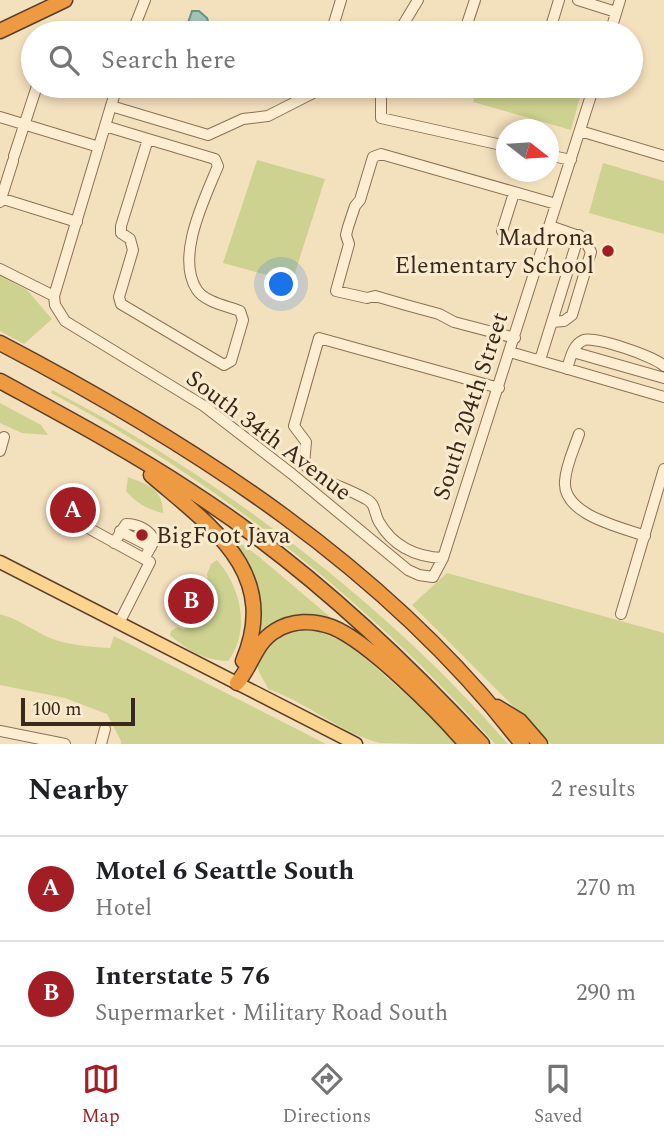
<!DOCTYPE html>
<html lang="en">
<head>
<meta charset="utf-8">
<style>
  :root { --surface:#fff; --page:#f6f6f6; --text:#202124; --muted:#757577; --line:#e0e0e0; --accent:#a31d25 }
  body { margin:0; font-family:Spectral,serif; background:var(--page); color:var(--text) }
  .compass { position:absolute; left:496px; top:119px; width:63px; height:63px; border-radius:50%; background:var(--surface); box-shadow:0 4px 10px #0003; rotate:107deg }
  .scale { position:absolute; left:21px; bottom:18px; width:114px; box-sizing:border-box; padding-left:7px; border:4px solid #3a281b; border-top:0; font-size:19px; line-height:24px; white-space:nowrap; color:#3a281b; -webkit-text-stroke:5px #f9ebce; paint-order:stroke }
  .you { position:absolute; left:282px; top:285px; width:24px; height:24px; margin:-18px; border:5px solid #fff; border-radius:50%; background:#1a73e8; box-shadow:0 0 0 10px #1a73e833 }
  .badge { display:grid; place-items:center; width:46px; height:46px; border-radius:50%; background:var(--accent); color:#fff; font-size:23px; font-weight:700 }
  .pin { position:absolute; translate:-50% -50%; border:4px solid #fff; box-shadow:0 2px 7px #0006 }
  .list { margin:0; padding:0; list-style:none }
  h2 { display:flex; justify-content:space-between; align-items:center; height:91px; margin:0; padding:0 28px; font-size:30px }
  h2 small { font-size:23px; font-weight:400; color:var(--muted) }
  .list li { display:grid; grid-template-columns:46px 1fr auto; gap:21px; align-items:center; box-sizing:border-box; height:105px; padding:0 28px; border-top:2px solid var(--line) }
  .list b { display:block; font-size:26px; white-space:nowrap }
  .list p { margin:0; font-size:23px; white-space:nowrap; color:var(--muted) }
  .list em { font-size:23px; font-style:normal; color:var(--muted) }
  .icon { flex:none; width:38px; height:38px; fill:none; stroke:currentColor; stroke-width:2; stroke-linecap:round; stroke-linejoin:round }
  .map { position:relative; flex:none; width:664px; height:744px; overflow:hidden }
  .search { position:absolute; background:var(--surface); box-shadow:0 4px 10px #0003; left:21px; right:21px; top:21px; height:77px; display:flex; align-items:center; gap:18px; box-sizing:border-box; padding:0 24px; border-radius:38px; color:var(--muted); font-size:26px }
  .sheet { height:301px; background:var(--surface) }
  nav { display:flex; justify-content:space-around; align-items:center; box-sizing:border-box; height:98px; border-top:2px solid var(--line); background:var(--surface); font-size:19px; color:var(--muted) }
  nav a { display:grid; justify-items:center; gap:4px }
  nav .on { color:var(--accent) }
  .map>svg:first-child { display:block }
</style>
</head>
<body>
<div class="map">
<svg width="664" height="744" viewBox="0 0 664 744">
  <rect width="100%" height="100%" fill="#f3e0bd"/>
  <!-- green -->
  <path fill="#cdd290" d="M477,86H583L571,130L473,102Z
    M257,160L325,179L292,282L223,263Z
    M603,163L664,181V234L589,213Z
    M0,276L27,290L52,319L24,344L0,331Z
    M52,390C217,475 387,604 508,744H495C370,603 218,481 51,393Z
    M0,403L41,425L48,435L22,433L0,423Z
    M128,477C149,485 163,489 163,513C147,509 136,503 126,491Z
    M228,534L258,556L342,627L277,622L264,629L252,642L242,555Z
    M217,560C241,587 251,631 228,661C203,660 189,651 170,635L171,631L178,627L183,629L198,622L208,583L207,574L211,564Z
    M447,573L664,633V744H551L412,605Z
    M0,614C19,619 32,630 50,638C69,645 90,647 110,648L114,636L326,744H121V741L107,714L65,698L0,685Z
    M297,629L320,632L342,641L365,658L429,715L456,744C434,744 401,744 380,743C340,733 307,702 268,689C266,683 259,674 258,668C256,646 281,636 297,629Z"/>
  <!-- water -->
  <path fill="#a1c4b8" stroke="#689286" stroke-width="2" d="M192,11H199L207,18L212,33H190L188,23Z"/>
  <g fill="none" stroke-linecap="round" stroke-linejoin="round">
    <!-- minor casing -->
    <g stroke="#8d7054" stroke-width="12">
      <path id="minor" d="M578,0L616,12
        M132,33L145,0
        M331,33L341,0
        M398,33L418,0
        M464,33L475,0
        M549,33L559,0
        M610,33L620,0
        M117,86L54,296L55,305L65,321L204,406L292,474L408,570L419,575L433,577L443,558L594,86
        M381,86V118L506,146
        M111,106L208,135L243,119L268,116L315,92L316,86
        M0,117L99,147
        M105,126L148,139
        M580,131L664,156
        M148,139L215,159L218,166C205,198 175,257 197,290C205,302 227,306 240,311L243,320L231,361L224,365L121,304L119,297L133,250L130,239L121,233V226Z
        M548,155L571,160
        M14,156L37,86
        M0,198L77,222
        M0,202L13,161
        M550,226L584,238L591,252L572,315L564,321L552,322
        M502,231L514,193
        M0,269L54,296
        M515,338L454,322L439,314L406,305L375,296L367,298L336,291L349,244L346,235L348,227L355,206L360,200L373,157L381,154L556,204
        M510,352L664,397
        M573,352L664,378
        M540,360L579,235
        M567,369C570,359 573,344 584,340C595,336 656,357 664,366
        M579,434C574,449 566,465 565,481C562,515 621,527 645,536
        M0,451L4,437
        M90,529L150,562L119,623
        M120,531L151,547
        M114,543L126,524C137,524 151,530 154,541L144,559
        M443,558C416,557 393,546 379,522C374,513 376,504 366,499C344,486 321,483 304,464L306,442L294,426L319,338L499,388
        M621,614L664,469
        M0,731L65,744
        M101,744L105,729"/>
    </g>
    <!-- major casing -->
    <g stroke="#5a3e29" stroke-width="15">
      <path id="major" d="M0,562L356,744"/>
    </g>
    <!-- highway casing -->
    <g stroke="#5a3e29" stroke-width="17">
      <path id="highway" d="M0,31L65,0
        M0,343C195,445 387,568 522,744
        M0,381C64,416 128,450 189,490C298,560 395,650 482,744
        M151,475C210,526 281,572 243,661
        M237,683C252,666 255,643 275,631C292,620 313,620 332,627C368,641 440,713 466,744
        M497,707L520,721L540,744"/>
    </g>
    <!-- minor -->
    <use href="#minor" stroke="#fdeed1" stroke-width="10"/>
    <!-- major -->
    <use href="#major" stroke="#fbd590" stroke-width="12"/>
    <!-- highway -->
    <use href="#highway" stroke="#ed9a43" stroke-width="14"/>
  </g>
  <!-- markers -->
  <g fill="#a31d25" stroke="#f9ebce" stroke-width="2.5">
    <circle cx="608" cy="251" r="7"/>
    <circle cx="142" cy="535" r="7"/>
  </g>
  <g text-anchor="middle" stroke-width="6" stroke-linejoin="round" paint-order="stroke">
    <!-- poi labels -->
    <g font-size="24" fill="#3a281b" stroke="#f9ebce" text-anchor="end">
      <text x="594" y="245">Madrona<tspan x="594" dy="28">Elementary School</tspan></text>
      <text x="156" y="543" text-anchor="start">BigFoot Java</text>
    </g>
    <!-- street labels -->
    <g font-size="24" fill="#3a281b" stroke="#f9ebce">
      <text transform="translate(470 406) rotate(-72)" y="8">South 204th Street</text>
      <text transform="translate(269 435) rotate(37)" y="8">South 34th Avenue</text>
    </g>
  </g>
</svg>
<svg class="compass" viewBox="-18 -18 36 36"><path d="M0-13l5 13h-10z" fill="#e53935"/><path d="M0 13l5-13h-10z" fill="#757577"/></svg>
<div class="scale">100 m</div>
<div class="you"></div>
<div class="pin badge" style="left:73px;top:510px">A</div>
<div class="pin badge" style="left:191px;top:601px">B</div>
<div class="search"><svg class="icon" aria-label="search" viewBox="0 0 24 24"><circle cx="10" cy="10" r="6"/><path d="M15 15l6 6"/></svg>Search here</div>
</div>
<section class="sheet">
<h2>Nearby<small>2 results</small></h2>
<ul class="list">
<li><span class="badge">A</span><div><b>Motel 6 Seattle South</b><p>Hotel</p></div><em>270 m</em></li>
<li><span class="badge">B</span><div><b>Interstate 5 76</b><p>Supermarket · Military Road South</p></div><em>290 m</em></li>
</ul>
</section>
<nav>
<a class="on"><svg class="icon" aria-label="map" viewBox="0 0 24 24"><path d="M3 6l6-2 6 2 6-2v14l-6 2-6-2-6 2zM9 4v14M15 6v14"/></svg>Map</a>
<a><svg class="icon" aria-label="directions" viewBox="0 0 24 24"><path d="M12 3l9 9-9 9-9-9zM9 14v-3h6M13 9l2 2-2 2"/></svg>Directions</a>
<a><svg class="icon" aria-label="saved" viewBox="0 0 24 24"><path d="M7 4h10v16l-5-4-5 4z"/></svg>Saved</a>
</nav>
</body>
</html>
